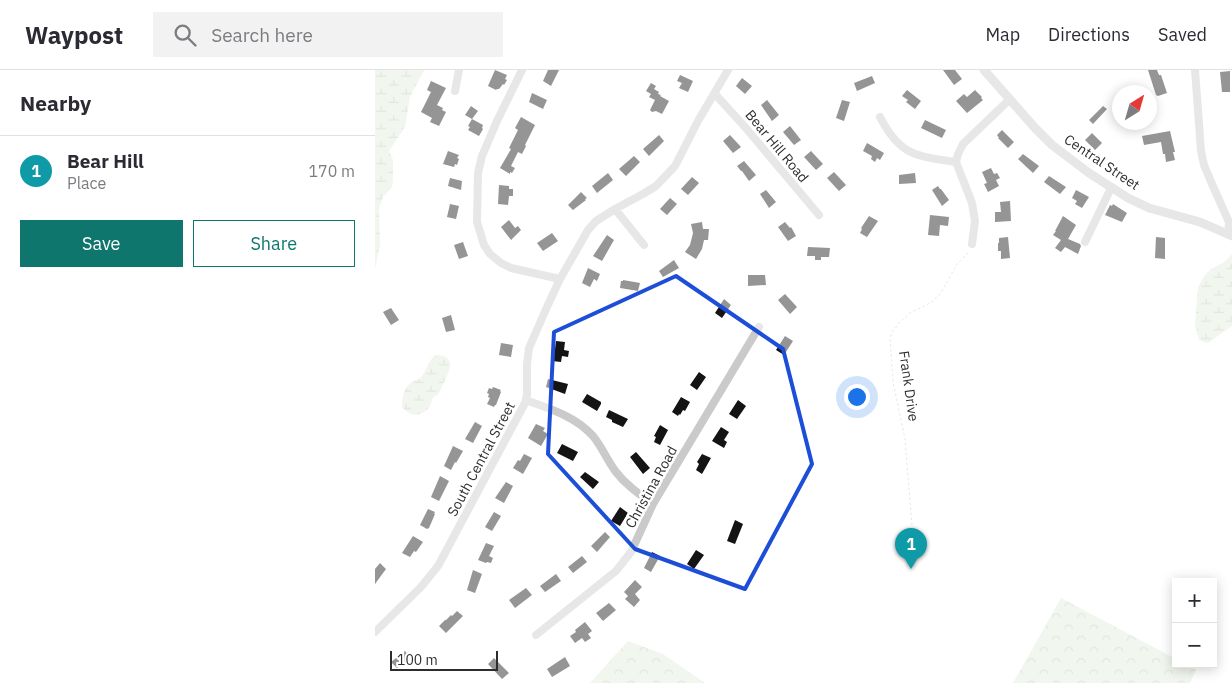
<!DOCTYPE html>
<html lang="en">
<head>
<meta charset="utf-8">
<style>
  :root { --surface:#fff; --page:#f2f2f3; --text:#2b2b33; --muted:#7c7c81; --line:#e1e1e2; --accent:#0f766e }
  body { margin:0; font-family:"IBM Plex Sans",sans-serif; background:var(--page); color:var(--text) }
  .controls { position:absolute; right:15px; bottom:15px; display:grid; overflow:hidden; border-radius:0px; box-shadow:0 2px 12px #0003 }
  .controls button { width:45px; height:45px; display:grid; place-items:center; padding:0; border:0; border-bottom:1px solid var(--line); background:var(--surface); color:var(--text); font:25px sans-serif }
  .compass { position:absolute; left:737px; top:15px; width:45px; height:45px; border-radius:50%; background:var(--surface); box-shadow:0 2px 12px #0003; rotate:37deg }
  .scale { position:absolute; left:15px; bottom:12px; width:108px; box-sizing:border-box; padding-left:5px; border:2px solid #2d2d2d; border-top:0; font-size:14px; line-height:18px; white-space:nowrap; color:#2d2d2d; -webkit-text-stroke:4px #fff; paint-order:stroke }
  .you { position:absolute; left:481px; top:326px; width:18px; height:18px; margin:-12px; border:4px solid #fff; border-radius:50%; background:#1a73e8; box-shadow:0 0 0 8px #1a73e833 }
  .badge { display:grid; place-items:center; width:32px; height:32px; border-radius:50%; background:var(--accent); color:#fff; font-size:16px; font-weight:700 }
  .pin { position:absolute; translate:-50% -41px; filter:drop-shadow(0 1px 2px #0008) }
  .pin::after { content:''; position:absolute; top:26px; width:18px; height:15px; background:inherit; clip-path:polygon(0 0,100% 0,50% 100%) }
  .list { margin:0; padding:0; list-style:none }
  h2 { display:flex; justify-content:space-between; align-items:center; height:65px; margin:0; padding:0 20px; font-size:21px }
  h2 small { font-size:16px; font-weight:400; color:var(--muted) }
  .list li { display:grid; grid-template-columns:32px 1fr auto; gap:15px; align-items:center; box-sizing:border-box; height:70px; padding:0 20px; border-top:1px solid var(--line) }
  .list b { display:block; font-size:19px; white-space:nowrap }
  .list p { margin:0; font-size:16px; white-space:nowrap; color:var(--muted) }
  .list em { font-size:16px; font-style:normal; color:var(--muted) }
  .actions { display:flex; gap:10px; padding:15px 20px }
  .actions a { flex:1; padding:11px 0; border:1px solid var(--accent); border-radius:0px; text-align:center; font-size:18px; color:var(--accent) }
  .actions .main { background:var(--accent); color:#fff }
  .icon { flex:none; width:28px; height:28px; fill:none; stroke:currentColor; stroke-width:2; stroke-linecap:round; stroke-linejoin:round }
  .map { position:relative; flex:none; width:857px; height:613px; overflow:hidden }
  header { display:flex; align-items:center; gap:30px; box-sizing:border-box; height:70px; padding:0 25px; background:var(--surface); border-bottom:1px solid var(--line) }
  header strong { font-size:24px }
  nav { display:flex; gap:28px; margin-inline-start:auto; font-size:18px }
  .search { width:350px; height:45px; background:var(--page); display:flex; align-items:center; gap:12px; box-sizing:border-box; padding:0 18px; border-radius:0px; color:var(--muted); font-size:19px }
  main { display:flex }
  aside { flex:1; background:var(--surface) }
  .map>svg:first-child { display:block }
</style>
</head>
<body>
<header>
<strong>Waypost</strong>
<div class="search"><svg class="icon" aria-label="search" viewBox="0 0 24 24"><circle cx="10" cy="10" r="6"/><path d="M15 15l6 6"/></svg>Search here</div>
<nav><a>Map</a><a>Directions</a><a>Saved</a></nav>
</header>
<main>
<aside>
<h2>Nearby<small></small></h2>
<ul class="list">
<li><span class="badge" style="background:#0f9aa8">1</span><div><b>Bear Hill</b><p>Place</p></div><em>170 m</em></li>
</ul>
<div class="actions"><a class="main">Save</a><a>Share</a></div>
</aside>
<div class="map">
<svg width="857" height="613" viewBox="0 0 857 613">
  <defs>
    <pattern id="wetland-marsh" width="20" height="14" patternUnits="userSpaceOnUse" patternTransform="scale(1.25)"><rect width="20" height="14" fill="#e1ebd9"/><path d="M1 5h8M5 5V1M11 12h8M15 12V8" fill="none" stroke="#c1cabb"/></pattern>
    <pattern id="park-crowns" width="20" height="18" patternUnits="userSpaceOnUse" patternTransform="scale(1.25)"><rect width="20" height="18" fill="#e1ebd9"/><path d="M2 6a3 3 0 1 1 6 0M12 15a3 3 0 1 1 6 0" fill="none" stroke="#c1cabb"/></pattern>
  </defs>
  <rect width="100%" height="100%" fill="#fff"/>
  <!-- wetland -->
  <path fill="url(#wetland-marsh)" d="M0,0H49L35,27L30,57L14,81L18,90V111L17,117L8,127L4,138L5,175L0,199Z
    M857,184V256L833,273L824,270L820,255L823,217L830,205L836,199L848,193Z
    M62,285C82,287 75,299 69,312C66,318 65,325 58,327C57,330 56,333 55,336C53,339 52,340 49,342C40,348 34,344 27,337C27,327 29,317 38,311C41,309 43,311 45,308C53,301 52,289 62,285Z"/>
  <!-- park -->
  <path fill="url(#park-crowns)" d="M686,528L801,589V594H811L821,600L815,613H638Z
    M253,571L288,584L330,613H215Z"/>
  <!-- building -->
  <path fill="#141414" d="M120,0L132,5L130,9L132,10L129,15L128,14L124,19H122L121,20L113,16Z
    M173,0H184L176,16L168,11Z
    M568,0H580L587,9L579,15Z
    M773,0H782L784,5H786L792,23L783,26L781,25Z
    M855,1V22H847L845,2Z
    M305,5L318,11L313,22L304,18L307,13L302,11Z
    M497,6L500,13L482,21L479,13Z
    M367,8L377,16L370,24L361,16Z
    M56,11L71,18L62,35L68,38L67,40L71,42L64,56L55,52L57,48L46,42L56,22L52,20Z
    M276,13L281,16L279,19L284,22L283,24L286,25L285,26L294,31L287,44L281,41L277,42L275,40L280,30L274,27L276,24L271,21Z
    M532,20L546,31L540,39L531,32L533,30L527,26Z
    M600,20L607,27L606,28L608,30L592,43L581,31L589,24L592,27Z
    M157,23L172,30L168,39L154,32Z
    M392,30L404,45L397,51L386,35Z
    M467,30L475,32L469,51L461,48Z
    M96,36L103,41L97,49L108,55L107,58L108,59L104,66L93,60L95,57L93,56L97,49L90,45Z
    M728,36L732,39L718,54L714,50Z
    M146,47L160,55L150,75L151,76L147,84L143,82L136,96L140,98L137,103L135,102V104L125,98L136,79L134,78L143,60L140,58Z
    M550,50L571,60L567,68L546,58Z
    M415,56L426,70L419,75L408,62Z
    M627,60L639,72L633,78L623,68H624L622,65Z
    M795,61L800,82H798L800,90L791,92L790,84H788L786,72L769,75L767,66Z
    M717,63L727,73L720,80L710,70Z
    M284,65L289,71L274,86L268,79Z
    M355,65L366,77L358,83L348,71Z
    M492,73L509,83L505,90L502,88L500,92L496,89L497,86L488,81Z
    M73,81L84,85L82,88L84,89L82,95L80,94L79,97L68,94Z
    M436,81L448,94L441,100L429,87Z
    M648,84L664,96L658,103L643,89Z
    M259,86L265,92L251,106L244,99Z
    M369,91L381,105L374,111L367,101H366L362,96Z
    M616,98L619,104L622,103L625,108L621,110L624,116L613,122L609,114L612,113L607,102Z
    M459,102L471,115L464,121L452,108Z
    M233,103L238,110L222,123L217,116Z
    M540,103L541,113L524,114V105Z
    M674,106L691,117L685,124L669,112Z
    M317,107L324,113L313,125L306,119Z
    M75,108L87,111L86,120L73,116Z
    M124,115L134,116V119H138V126H134L133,135L123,134Z
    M563,116L565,119H566L574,130L567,136L557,120Z
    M391,120L401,132L394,138L385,124Z
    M701,120L714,127L707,138L700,134L702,131L697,128Z
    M206,122L212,128L210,129L211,130L198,140L193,135Z
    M295,128L302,134L292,145L285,139Z
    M635,131L636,151L620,152V142H626L625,132Z
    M75,134L84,136L81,149L72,147Z
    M738,134L752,143L747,152L730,145L735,135L737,136Z
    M555,145L574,147L573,156L565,155L564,166L553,165Z
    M494,146L503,151L492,167L485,163L487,159L486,158Z
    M688,146L701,155L693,169L705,174L706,176L703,184L690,177L686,182L680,178L686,170L678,165L681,161H680Z
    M134,150L140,158L143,156L146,160L136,170L126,157Z
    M327,152L328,159H334L333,170H329L327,179L321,189L310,182L315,175L318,163L316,154Z
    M410,152L415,158L416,157L421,166L413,171L403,157Z
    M177,163L183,171L168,181L162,173Z
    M232,165L239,170L227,191L218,186Z
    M633,167L635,188L626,189V181H623V173H624V168Z
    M781,167L790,168V189L780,188Z
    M88,172L93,186L84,189L79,175Z
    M433,177L455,178L454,187H446V190H440V186H432Z
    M299,190L304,198L288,207L284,201Z
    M213,198L225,204L222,211L219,209L215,217L207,213Z
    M373,205H390L391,215L373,216Z
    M248,210L265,213L263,221L245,218L246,211H248Z
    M410,224L422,237L415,244L403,230Z
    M349,229L356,235L347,248L340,243Z
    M16,238L24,250L16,255L8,242Z
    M76,245L80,260L71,262L67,248Z
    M410,266L418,271L409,285L401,280Z
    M181,271L190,272L189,280L194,281L193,287L187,286L186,292L177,291L179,279H180Z
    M126,273L138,275L136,287L124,285Z
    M324,302L331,307L322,320L315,315Z
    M173,309L193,314L190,324L171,317Z
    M118,317L126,320L125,321L126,322L121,335H120L119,337L112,334L115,328L113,327L114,324L112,323L114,318L117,319Z
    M212,324L226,332V334L222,341L207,332Z
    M306,327L315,332L310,341L308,340L305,345L304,344L303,346L297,342Z
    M363,330L371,336L362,349L354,344Z
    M234,340L253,349L248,357L237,352V350L231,347Z
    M100,352L107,356L98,373L90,369Z
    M161,354L170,358L168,361L173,364L166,376L153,368Z
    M285,355L293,360L285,375L279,372L281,367L279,366Z
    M346,357L354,362L349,370L352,372L349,378L337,371Z
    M187,374L203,382L198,391L182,383Z
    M78,376L88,381L81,393L80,392L76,400L69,396Z
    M261,382L275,398L268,404L255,387Z
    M149,384L157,388L148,404L138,398L143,390L145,391Z
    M327,384L336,388L327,404L321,400L324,394L322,392Z
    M210,402L224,412L218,419L205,407Z
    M65,406L74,411L64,431L56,427Z
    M131,412L138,416L129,433L120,428Z
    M245,437L253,443L245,456L236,451Z
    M53,439L60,442L59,444H60L54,458L52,459L45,455Z
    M119,442L126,446L117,461L110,457Z
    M360,450L368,454L360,474L352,471Z
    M230,462L235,467L222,482L216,476Z
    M38,466L48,472L41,482L39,481L35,487L27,483Z
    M111,473L119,476L114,486L118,488L116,493L112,492L111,493L103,490Z
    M321,480L329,485L319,499L312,494Z
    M277,482L285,486L276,502L269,498Z
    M207,486L212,492L198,503L193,497Z
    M5,493L11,499L0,514V499Z
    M98,500L107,504L100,523L92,520Z
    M181,504L186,511L170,522L165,516Z
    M260,510L267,517L260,524L265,530L259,537L250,529L253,526L249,522Z
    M151,518L157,525L140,538L134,530Z
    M234,533L241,540L228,551L221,543Z
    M82,541L88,546L71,563L64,556L70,550H71L76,545L77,546Z
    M210,552L217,561L213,564L216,568L210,572L207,568L200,573L195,566L201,562L200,560Z
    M30,581L35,587L22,598L16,592Z
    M190,587L195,596L177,607L172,599Z
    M119,588L134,603L127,609L113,594Z"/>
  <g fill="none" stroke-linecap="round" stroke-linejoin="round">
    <!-- path -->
    <path stroke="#cacaca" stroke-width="1" stroke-dasharray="2.5 2.5" stroke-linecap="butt" d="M537,455L530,369L518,312L515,268L518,261L525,252L535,243L557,232L566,223L582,194L592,184L594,181"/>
    <!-- minor -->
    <path stroke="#cacaca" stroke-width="8" d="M147,0L122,51L107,86L103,103L102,152L109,175L115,184L126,193L136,198L185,209
      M820,0L826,81L829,95L837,114L854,152L853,164
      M80,21L84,0
      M340,24L370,57L444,145
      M505,47C525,86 541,86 581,92
      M240,139L269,175
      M710,172L736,118
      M597,174L600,151L597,133L581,92L583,84L588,74L635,29
      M151,330C175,339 200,346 218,366C227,377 232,390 241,402C251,415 264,424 278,434
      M0,562L46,517L63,496L150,333L152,325V294L154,278L172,237L185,209L213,160L221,151L240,139L268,124L281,116L300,96L323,51L353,0
      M161,565L241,501L256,482L278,434L384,257"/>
    <!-- tertiary -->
    <path stroke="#cacaca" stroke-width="9" d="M609,0L660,58L677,75L714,103L753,128L774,138L825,152L857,166"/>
  </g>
  <!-- marked area -->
  <path d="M0 0H857V613H0ZM301,206L408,279L437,394L370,519L260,479L173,384L179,262Z" fill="#fff" fill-opacity=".55" fill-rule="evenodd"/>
  <path fill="none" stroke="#1d4ed8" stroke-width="4" stroke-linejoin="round" d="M301,206L408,279L437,394L370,519L260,479L173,384L179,262Z"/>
  <g text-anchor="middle" stroke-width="5" stroke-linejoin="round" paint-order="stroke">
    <!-- street labels -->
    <g font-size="14" fill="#2d2d2d" stroke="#fff">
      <text transform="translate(402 76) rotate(50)" y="5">Bear Hill Road</text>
      <text transform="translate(727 92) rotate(34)" y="5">Central Street</text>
      <text transform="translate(534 316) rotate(82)" y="5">Frank Drive</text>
      <text transform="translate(106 389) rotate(-62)" y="5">South Central Street</text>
      <text transform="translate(276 417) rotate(-61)" y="5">Christina Road</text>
    </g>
  </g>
</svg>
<div class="controls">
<button>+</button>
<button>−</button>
</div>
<svg class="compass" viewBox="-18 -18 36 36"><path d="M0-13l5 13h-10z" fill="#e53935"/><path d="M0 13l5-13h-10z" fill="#7c7c81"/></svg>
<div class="scale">100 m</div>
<div class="you"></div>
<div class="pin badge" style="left:536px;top:499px;background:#0f9aa8">1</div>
</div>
</main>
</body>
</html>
